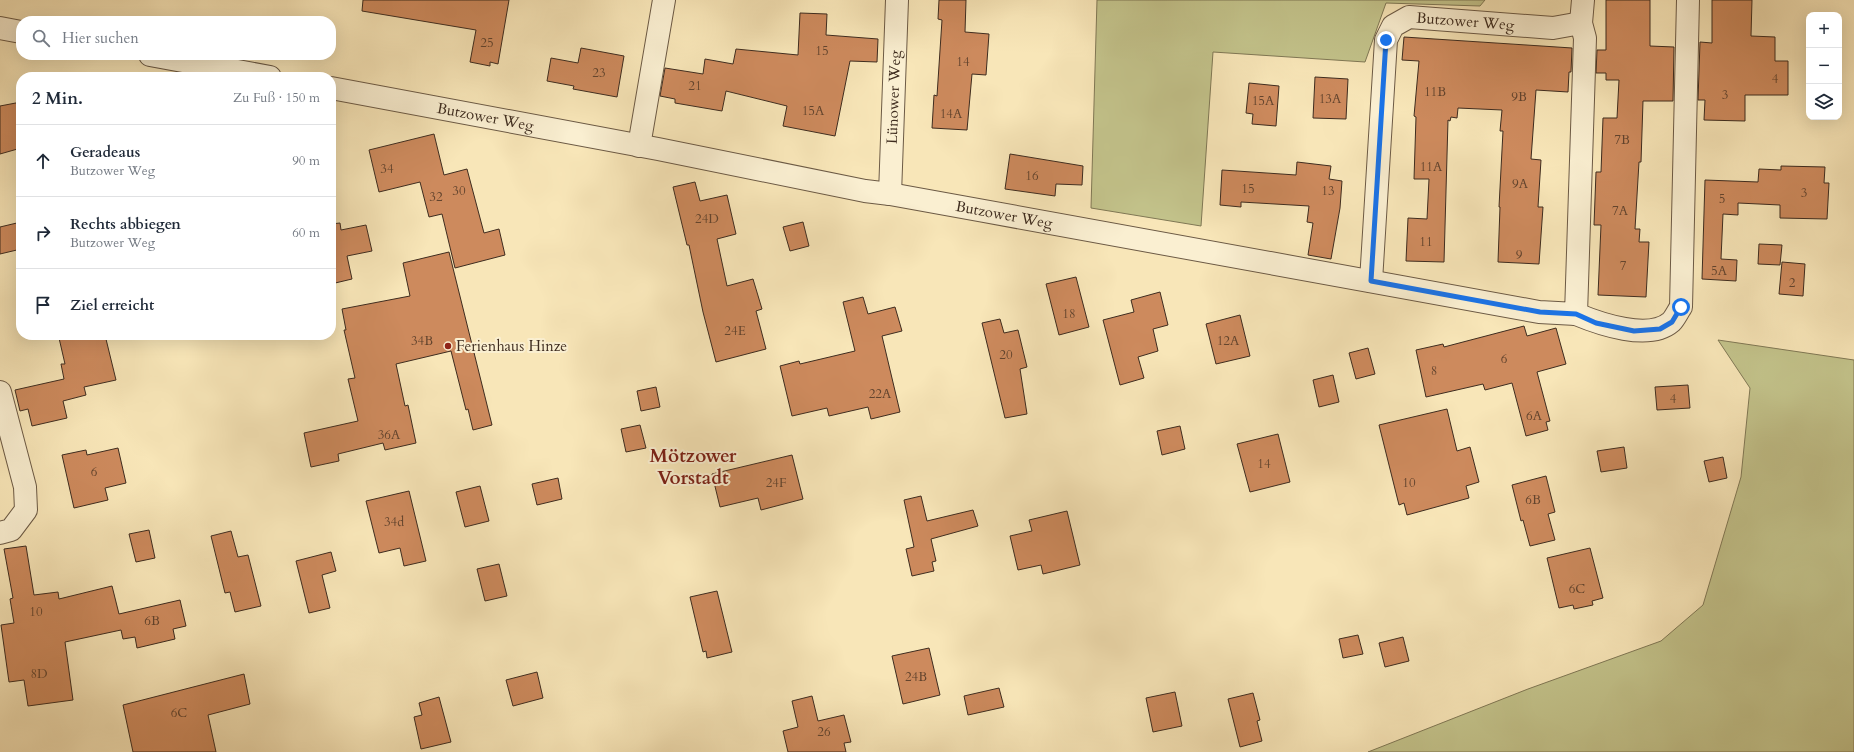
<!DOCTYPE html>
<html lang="de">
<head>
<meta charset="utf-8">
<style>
  :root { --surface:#fff; --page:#f2f2f3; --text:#1f2937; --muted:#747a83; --line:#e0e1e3 }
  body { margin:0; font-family:Cardo,serif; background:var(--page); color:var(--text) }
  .controls { position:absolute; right:12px; top:12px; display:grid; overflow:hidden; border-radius:8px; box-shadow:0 4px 16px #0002 }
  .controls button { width:36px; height:36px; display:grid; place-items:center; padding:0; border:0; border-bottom:1px solid var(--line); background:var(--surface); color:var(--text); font:20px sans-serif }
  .stop { position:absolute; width:12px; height:12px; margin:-9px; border:3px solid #1a73e8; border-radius:50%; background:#fff }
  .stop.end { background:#1a73e8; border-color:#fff; box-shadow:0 1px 4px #0008 }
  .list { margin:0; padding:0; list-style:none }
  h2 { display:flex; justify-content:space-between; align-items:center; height:52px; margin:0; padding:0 16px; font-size:17px }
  h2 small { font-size:13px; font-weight:400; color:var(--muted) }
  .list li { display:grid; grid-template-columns:26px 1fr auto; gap:12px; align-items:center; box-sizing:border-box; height:72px; padding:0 16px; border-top:1px solid var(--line) }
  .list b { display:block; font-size:15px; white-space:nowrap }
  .list p { margin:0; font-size:13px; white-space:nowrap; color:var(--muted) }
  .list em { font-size:13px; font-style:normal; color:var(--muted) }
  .icon { flex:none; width:22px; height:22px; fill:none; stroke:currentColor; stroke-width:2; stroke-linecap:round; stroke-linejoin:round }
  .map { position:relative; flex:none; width:1854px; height:752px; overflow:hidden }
  .search { position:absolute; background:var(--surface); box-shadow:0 4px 16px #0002; left:16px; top:16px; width:320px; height:44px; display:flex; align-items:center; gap:10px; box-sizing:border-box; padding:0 14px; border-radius:16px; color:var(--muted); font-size:15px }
  .panel { position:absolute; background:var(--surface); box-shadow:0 4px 16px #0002; left:16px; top:72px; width:320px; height:268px; border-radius:16px }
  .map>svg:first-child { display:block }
</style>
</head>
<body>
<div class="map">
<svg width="1854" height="752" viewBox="0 0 1854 752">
  <rect width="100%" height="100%" fill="#f8e6b8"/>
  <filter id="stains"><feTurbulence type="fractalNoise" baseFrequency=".005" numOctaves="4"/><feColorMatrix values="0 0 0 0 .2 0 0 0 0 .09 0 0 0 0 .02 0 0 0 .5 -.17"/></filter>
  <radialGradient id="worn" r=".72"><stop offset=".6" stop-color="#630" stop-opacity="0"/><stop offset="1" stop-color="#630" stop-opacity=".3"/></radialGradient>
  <!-- green -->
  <path fill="#c3c38b" stroke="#807855" d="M1097,0H1485L1480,6L1386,3L1365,62L1213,52L1201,226L1091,208Z
    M1718,340L1854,360V752H1368L1528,689L1661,641L1703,605L1741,477L1750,388Z"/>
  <!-- building -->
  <path fill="#cd8a5d" stroke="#3e2c1f" d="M363,0H509L498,64L490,62V66L470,62L476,30L362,11Z
    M939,0H966L965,32L989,34L986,75L972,74L967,130L932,128L934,95L937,96L942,20L938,19Z
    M1606,0H1650V46L1674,47L1673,101H1643L1641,162H1639L1635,229H1640L1639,242H1649L1646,297L1598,295L1601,225H1594L1596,172H1601L1603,118H1617L1619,80H1606V73H1596L1597,50H1606Z
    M1712,0H1752L1751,36L1775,37V61H1788V95H1745V121L1704,120L1705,100H1698L1700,42L1712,43Z
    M800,13L827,14L826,35L878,39L877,62L850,61L835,136L783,126L787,106L726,91L722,111L675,103V99L660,96L665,68L703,74L705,59L733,64L736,49L798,55Z
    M1404,37L1572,48L1571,72H1569L1568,92L1536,90L1531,159L1541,160L1538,207H1543L1539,264L1498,262L1500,207H1499L1503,131H1500L1502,110L1458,108L1457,118L1451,117L1450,121L1448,120L1444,262L1406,261L1408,218L1427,219L1429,179H1414L1416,117L1414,116L1419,61L1402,60Z
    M581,48L624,56L617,97L573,89L574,86L547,81L551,58L578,63Z
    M1315,77L1348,79L1346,119L1313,118Z
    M1249,83L1279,86L1276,126L1252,124L1253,114L1246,113Z
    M21,102V148L0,154V106Z
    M434,134L444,175L467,169L484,233L499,229L505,255L455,268L442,214L429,217L420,182L379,192L369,150Z
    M1010,154L1083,166L1082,185L1056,184L1055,196L1005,189Z
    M1297,162L1331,166L1329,179L1342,181L1340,208L1331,259L1308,255L1313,223L1307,222L1309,206L1241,202V207L1220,205L1222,170L1296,175Z
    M1781,166L1825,167L1824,183H1829L1827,219L1780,218V205L1738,203V215L1723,214L1721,259L1737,260L1736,281L1702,279L1705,180L1758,182L1759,169L1781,170Z
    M695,182L700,201L727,195L736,234L717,239L727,286L753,279L762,309L756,311L766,349L716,362L703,312L689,245H687L673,187Z
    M21,222V249L0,254V227Z
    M803,222L809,246L790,251L783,227Z
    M340,223L341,230L366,225L372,251L347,256L352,279L331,284V224Z
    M1759,244L1782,245L1780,265L1758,264Z
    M449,252L492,425L473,430L468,409L466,410L451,351L396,364L405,406L408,405L416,443L385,450L383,443L338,454L339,461L311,467L304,433L358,421L348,379L355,378L344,330H346L342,309L410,296L403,263Z
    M1782,262L1805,264L1803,296L1779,294Z
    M1076,277L1089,327L1059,335L1046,284Z
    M1160,292L1168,325L1153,329L1158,351L1138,357L1144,378L1120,385L1103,320L1134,312L1131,300Z
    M863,297L868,314L895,307L902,331L882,336L900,412L871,419L868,407L829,416L827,408L792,416L780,366L799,361L800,364L855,351L843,302Z
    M1240,315L1250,356L1216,364L1206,324Z
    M1000,319L1004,333L1018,330L1027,367L1020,369L1027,414L1005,418L982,323Z
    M1524,326L1527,336L1556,328L1566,364L1537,372L1550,421L1546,422L1548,430L1526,436L1512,383L1485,390L1483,384L1426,397L1416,350L1443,344L1444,347Z
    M72,335H105L116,380L84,387L86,395L63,401L67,418L32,426L28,409L20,411L15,390L64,379L61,364H65L59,338Z
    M1368,348L1375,374L1356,379L1349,353Z
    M1333,375L1339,402L1319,407L1313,380Z
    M1688,385L1690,408L1657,410L1655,387Z
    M656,387L660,407L641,411L637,391Z
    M1447,409L1457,451L1470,447L1479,482L1466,486L1469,498L1407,515L1404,503L1399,505L1379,425Z
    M640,425L646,448L626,452L621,429Z
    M1180,426L1185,449L1162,455L1157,431Z
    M1278,434L1290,482L1250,492L1237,444Z
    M1624,447L1627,468L1601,472L1597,451Z
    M118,448L126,483L105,488L108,500L74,508L62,455L86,450L87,455Z
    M792,455L803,499L761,510L758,498L720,507L712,474Z
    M1723,457L1727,478L1709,482L1704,461Z
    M1546,476L1555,512L1548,514L1555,540L1530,546L1523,520L1521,521L1512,485Z
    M558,478L562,499L537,505L532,484Z
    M480,486L489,521L465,527L456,492Z
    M409,491L426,561L404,566L400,548L379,553L366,501Z
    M921,496L927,521L973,510L978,526L931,539L936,561L932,562L934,571L912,576L906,549L914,547L904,500Z
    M1067,511L1080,565L1043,574L1041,565L1018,570L1010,536L1032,531L1029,520Z
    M149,530L155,558L136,562L129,534Z
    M231,531L238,557L248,555L261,606L235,612L230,592L225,593L211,536Z
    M26,546L34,595L58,592L59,599L112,586L119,614L180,600L186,626L173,629L175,639L137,648L135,637L123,639L121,630L65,642L73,700L28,706L24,680L9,682L1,625L14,623L10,599L13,598L4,549Z
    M1590,548L1603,598L1592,601L1593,605L1574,609L1573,605L1559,608L1547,558Z
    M331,552L336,571L322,575L330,608L309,613L296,561Z
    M499,564L507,596L485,601L477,569Z
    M717,591L732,652L707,658L706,651L703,652L690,597Z
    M1358,635L1363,654L1343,658L1339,639Z
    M1403,637L1409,661L1385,667L1379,643Z
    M929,648L940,695L903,704L892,656Z
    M537,672L543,698L513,706L506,680Z
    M244,674L250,704L208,715L216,752H133L123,705Z
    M999,688L1004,707L968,715L964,696Z
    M1175,692L1182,726L1153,732L1146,698Z
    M1253,693L1260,720L1257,721L1262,741L1240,747L1228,699Z
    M812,696L818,721L844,715L851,742L844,743L846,752H788L783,731L798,727L792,701Z
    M439,697L451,742L421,749L414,717L422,715L419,703Z"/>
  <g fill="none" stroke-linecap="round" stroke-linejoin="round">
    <!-- street casing -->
    <g stroke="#6c5a45" stroke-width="24">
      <g id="street">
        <path d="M0,28L21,32"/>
        <path d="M150,55L270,77"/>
        <path id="s1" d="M331,88L658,149L865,191L890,194L984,211L1539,312L1576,314L1585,38L1581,23L1583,0"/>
        <path d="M639,146L664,0"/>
        <path id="s2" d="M890,194L897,0"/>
        <path id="s3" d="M1371,281L1386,40L1393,26L1409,17L1553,28L1581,23"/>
        <path d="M1576,314C1600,324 1649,341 1671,322C1675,318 1678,311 1681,307L1688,0"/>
        <path d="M0,392L25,487L26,510L11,530L0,533"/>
      </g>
    </g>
    <!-- street -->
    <use href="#street" stroke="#faefd1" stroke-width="22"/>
  </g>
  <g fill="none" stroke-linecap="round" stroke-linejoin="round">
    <!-- route -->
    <path stroke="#1a73e8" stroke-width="5" d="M1386,40L1371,281L1540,312L1576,314L1596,323L1634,331L1660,329L1672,322L1681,307"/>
  </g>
  <!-- markers -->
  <circle fill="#8f2418" stroke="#faefd1" stroke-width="1.5" cx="448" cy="346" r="4"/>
  <g text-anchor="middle" stroke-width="4" stroke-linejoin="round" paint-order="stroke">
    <!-- number labels -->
    <g font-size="13" fill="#62442e">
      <text x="487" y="47">25</text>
      <text x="822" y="55">15</text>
      <text x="963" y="66">14</text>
      <text x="599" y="77">23</text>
      <text x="1775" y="83">4</text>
      <text x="695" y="90">21</text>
      <text x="1435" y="96">11B</text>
      <text x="1725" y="99">3</text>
      <text x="1519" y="101">9B</text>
      <text x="1330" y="103">13A</text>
      <text x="1263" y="105">15A</text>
      <text x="813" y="115">15A</text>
      <text x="951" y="118">14A</text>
      <text x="1622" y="144">7B</text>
      <text x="1431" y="171">11A</text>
      <text x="387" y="173">34</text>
      <text x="1032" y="180">16</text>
      <text x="1520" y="188">9A</text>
      <text x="1248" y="193">15</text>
      <text x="459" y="195">30</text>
      <text x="1328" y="195">13</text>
      <text x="1804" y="197">3</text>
      <text x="436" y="201">32</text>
      <text x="1722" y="203">5</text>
      <text x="1620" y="215">7A</text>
      <text x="707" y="223">24D</text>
      <text x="1426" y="246">11</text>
      <text x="1519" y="259">9</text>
      <text x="1623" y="270">7</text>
      <text x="1719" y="275">5A</text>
      <text x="1792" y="287">2</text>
      <text x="1069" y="318">18</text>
      <text x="735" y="335">24E</text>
      <text x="422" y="345">34B</text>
      <text x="1228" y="345">12A</text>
      <text x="1006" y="359">20</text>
      <text x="1504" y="363">6</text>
      <text x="1434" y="375">8</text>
      <text x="880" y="398">22A</text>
      <text x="1673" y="403">4</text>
      <text x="1534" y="420">6A</text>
      <text x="389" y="439">36A</text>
      <text x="1264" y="468">14</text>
      <text x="94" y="476">6</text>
      <text x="776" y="487">24F</text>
      <text x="1409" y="487">10</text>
      <text x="1533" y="504">6B</text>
      <text x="394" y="526">34d</text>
      <text x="1577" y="593">6C</text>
      <text x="36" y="616">10</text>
      <text x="152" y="625">6B</text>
      <text x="39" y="678">8D</text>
      <text x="916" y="681">24B</text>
      <text x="179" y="717">6C</text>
      <text x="824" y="736">26</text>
    </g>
    <!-- street labels -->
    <g font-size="15" fill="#3e2c1f" stroke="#faefd1">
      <text dy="5" stroke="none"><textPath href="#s3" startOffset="332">Butzower Weg</textPath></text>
      <text dy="5" stroke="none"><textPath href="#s2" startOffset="97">Lünower Weg</textPath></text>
      <text dy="5" stroke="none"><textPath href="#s1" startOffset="157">Butzower Weg</textPath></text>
      <text dy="5" stroke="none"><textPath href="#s1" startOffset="685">Butzower Weg</textPath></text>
    </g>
    <!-- poi labels -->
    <g font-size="15" fill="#3e2c1f" stroke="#faefd1" text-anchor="start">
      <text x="456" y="351">Ferienhaus Hinze</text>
    </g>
    <!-- district labels -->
    <g font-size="19" font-weight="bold" fill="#7a1f14" stroke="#faefd1">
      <text x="693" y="462">Mötzower<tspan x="693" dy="22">Vorstadt</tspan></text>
    </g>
  </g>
  <rect width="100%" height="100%" filter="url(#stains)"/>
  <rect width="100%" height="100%" fill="url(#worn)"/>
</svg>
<div class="controls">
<button>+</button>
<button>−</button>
<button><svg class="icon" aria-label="layers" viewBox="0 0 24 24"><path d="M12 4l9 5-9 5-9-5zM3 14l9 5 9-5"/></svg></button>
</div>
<div class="stop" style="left:1681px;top:307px"></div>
<div class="stop end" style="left:1386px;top:40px"></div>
<div class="search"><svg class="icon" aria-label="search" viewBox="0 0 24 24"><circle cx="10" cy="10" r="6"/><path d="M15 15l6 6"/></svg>Hier suchen</div>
<section class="panel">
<h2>2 Min.<small>Zu Fuß · 150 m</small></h2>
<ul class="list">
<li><svg class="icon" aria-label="ahead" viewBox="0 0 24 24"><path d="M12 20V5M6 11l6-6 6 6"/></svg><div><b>Geradeaus</b><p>Butzower Weg</p></div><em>90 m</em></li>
<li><svg class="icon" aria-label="right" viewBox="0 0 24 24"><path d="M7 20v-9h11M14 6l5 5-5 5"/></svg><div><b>Rechts abbiegen</b><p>Butzower Weg</p></div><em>60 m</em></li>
<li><svg class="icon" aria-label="arrive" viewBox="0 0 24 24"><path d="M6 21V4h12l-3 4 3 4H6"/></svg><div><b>Ziel erreicht</b></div></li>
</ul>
</section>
</div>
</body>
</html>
